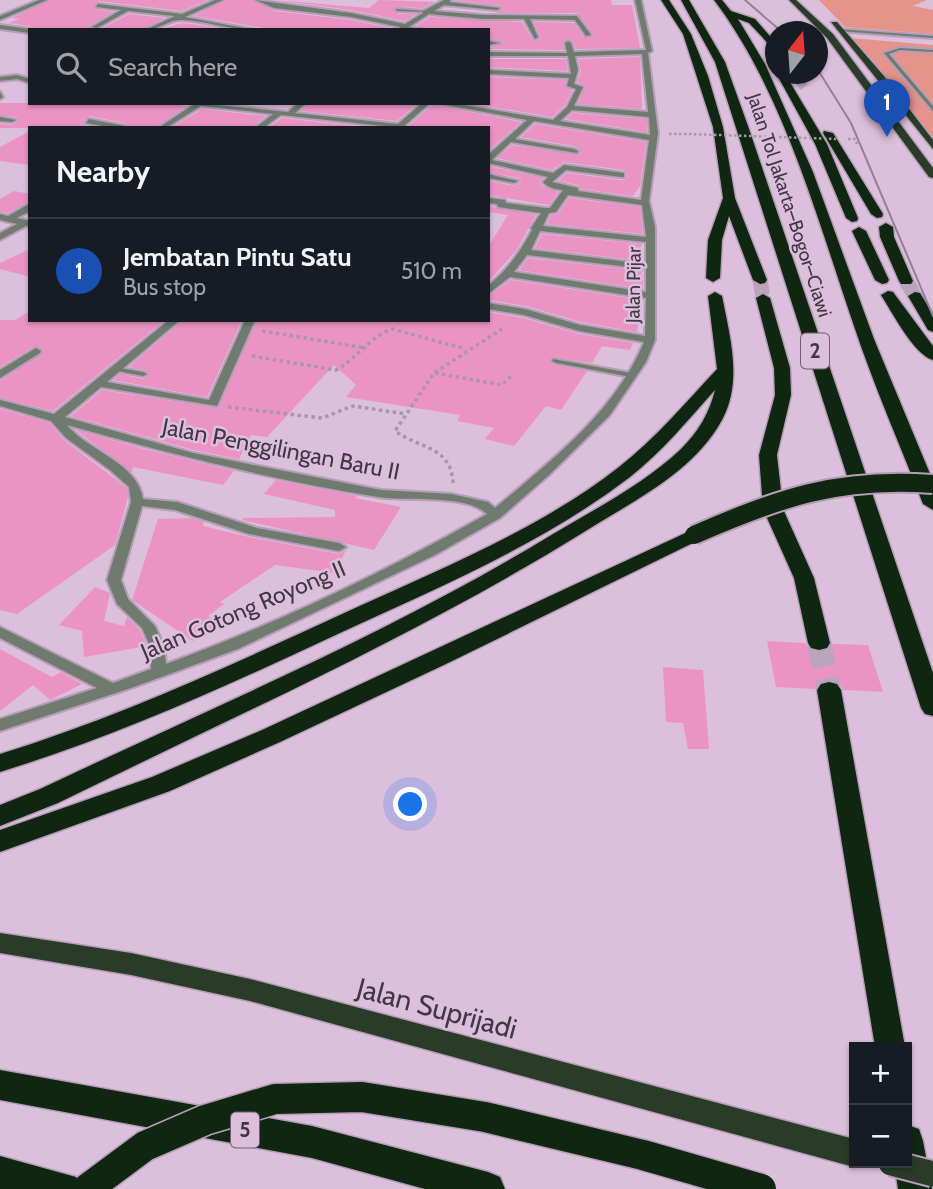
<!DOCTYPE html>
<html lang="en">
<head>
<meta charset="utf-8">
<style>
  :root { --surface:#171b24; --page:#20242c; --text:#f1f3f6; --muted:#9ea1a6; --line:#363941; --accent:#187726 }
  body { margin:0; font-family:Cabin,sans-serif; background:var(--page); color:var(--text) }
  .controls { position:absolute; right:21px; bottom:21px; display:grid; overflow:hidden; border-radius:0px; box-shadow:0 2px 5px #0004 }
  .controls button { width:63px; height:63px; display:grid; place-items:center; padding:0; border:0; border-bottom:2px solid var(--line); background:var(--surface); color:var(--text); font:35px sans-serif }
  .compass { position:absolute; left:765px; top:21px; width:63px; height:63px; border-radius:50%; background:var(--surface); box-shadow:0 2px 5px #0004; rotate:17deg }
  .you { position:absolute; left:411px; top:805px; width:24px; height:24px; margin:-18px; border:5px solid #fff; border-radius:50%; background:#1a73e8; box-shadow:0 0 0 10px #1a73e833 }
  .badge { display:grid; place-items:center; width:46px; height:46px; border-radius:50%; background:var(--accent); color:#fff; font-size:23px; font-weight:700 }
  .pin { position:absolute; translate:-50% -58px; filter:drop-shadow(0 2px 4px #0008) }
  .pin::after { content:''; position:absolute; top:37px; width:24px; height:21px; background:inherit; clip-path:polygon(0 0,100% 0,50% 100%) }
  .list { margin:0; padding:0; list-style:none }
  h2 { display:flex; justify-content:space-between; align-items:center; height:91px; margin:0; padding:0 28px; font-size:30px }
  h2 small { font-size:23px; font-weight:400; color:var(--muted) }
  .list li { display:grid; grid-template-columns:46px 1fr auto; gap:21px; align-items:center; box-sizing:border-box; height:105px; padding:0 28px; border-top:2px solid var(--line) }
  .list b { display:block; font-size:26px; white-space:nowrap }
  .list p { margin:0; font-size:23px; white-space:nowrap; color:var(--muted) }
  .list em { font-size:23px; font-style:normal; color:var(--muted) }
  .icon { flex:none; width:38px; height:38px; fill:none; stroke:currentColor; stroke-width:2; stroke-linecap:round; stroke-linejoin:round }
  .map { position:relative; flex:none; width:933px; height:1189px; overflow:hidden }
  .search { position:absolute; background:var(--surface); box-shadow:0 2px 5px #0004; left:28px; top:28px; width:462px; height:77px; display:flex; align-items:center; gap:18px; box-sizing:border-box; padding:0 24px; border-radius:0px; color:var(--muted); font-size:26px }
  .panel { position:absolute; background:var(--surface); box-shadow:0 2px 5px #0004; left:28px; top:126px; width:462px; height:196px; border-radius:0px }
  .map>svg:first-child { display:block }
</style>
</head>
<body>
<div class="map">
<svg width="933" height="1189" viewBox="0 0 933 1189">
  <rect width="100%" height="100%" fill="#dbbfdc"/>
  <!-- green -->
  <path fill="#e6938c" d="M819,0H927L913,6L933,10V34L845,27Z
    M850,38L933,45V141Z"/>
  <!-- building -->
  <path fill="#ec93c6" d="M49,0H208L182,11L98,1L94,9L113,12L91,25L92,30H34L30,26L8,23L20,19L12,18Z
    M225,0H253L274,11L351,20L395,29L275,30L194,16Z
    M275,0L369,8L379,0L435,2L423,8L394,7L397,14H416L405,21L351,10Z
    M454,0H611L612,5H632L640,48L576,49L572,41L567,39L563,42L564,50L488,49L503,43L488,38V30H429L416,26L430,17L522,22L534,42L541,38L534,22L574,23L584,37L594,35L577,13H497L502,6Z
    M129,14L165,18L143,30H99Z
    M182,23L200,25L222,29L158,30Z
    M640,57L642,109L578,104L585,86L577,82L581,71L578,59Z
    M488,59H566L568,71L488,67Z
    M488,77L566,80L565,87L572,91L565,105L552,117L469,103H488Z
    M0,103H166L187,106L155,128H131L125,123L89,116L84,125L97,128H0V124L12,125L19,121L16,117L0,115Z
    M309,103H418L397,121L301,111Z
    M432,105H434L521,122L488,151V128H406Z
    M202,109L266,116L252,128H171Z
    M573,113L647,119V132L566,119Z
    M282,118L375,128H268Z
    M535,124L646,142L640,186L633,196L581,189L579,185L558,181L567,173L621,180L626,179L627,173L624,170L564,162L552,170L497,158L512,145L579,154L580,150L574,146L521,137Z
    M30,131V165L0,161V147Z
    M488,166L543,178L540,182L543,186L558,192L549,205L488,195V181L514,186L521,182L519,178L488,172Z
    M14,191L30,194V202L8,213L0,212V199Z
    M569,198L640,207L643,234L547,224L551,215L558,214Z
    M488,206L536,215L516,251L488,282V247L508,215L488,212Z
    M542,234L642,244L635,260L535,248Z
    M30,249V277L0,269V263Z
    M528,258L643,271L640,275H643V289L519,270Z
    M511,280L642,300L637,332L581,322L526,306L488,300V296Z
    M30,311V320H165L53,411L0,398V381L43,352L42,349L35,346L0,367V320H15Z
    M488,312L523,318L579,334L633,343L630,350L602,346L592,363L552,357L550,362L555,365L587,371L561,410L546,406L514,446L485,439L494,428L457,421L460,415L346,397L356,385L334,365L267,437L251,435L239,459L194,450L71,416L102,390L218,408L257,320H488Z
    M183,320H242L207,397L113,380L120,374L143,379L148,376L149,373L144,370L129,367Z
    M0,409L50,423L64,440L127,488L128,497L115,545L17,614L0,610Z
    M76,430L144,449L234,471L223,485L133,467L132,473Z
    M276,480L357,496L355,498L401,507L374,550L242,520L244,518L335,517V510L264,494Z
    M193,518L204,522L203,526L249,537L339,554L346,550L335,573L275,565L220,602L224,604L208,616L220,623L193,641L132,600L158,519Z
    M95,587L110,593L104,621L124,626L127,617L140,630L147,646L84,657L82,631L59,625Z
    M767,641L805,643L809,649L818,653L828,651L832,644L868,645L883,692L844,690L839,683L830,679L820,681L815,689L776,687Z
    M0,649L52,677L61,672L82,684L50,700L33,685L0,711Z
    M663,667L703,670L709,749H688L683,723L666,722Z"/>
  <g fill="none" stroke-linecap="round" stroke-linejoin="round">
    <!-- motorway-tunnel-far2 -->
    <path stroke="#bca4bd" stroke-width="9" stroke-dasharray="9 4.5" stroke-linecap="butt" d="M799,80L806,90"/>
    <!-- motorway-tunnel-far1 -->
    <path stroke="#bca4bd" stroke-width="15" stroke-dasharray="15 7" stroke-linecap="butt" d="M760,280L763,298
      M906,281L915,296"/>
    <!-- motorway-tunnel -->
    <path stroke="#bca4bd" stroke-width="24" stroke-dasharray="24 12" stroke-linecap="butt" d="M819,643L829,690"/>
    <!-- service casing -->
    <g stroke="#b69eb7" stroke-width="4">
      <path id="service" d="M396,9L426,11L428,12L397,11Z
        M837,29L933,36V38L839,31Z
        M900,48L933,50V52L900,50L889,54L933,106V111L884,53Z
        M553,359L631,373L635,375L631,377L556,363L552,361Z
        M114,367L143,372L147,374L143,376L117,371H114Z"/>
    </g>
    <!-- minor casing -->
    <g stroke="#b69eb7" stroke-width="4">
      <path id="minor" d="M39,0H47L0,20V16Z
        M215,0H223L185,17L255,30C230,30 207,21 182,20C170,19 158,30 145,30L175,16L128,11L97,28L92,27L121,10L96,7L98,4L182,14Z
        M255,0L351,13L405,24L423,13V11L444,0H451L449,2L500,8L497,10L444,5L434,11L483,15L577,16L591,35L586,36L575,20L530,19L538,37L535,39L524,19H483L429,14L409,27L427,30H397L400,27L351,17L274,8Z
        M635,0H641L652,51L648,53L658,133L649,201L655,227V340L646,362L610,415L549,475L500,518L435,555L238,649L131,688L0,731V719L97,688L0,638V627L113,683L151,669L150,646L142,628L117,604L107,580L131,502L129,487L110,470L66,438L51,421L0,406V400L54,414L169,320H180L107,382L209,400L245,320H255L217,406L101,387L65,417L193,453L381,490L451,494L488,502L495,508C551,461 615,412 644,342L579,331L524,315L488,309V303L525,309L580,325L645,336L646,298L510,277L488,294V286C508,269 520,252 532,230L531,228L541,213L498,207L497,204L488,203V198L505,200L506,203L546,208H550L563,190C555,189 549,189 543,182L548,177L488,163V155L527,120L435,103H452L553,120L567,107L576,89L567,86L569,78L488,74V70L571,74L568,56H488V52L567,53L565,43L568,41L571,43L574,52L646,50ZM642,54L648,112L574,106L583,87L574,84L578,70L575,56ZM572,110L649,117L650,135L560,121ZM534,121L649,140L641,200L578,191V188L552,182L566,170L621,177H624V173L564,165L553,173L492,160L511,142L577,153L578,151L574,149L515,139ZM568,195L642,205L646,237L543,226L549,213L556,212ZM540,231L646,242V264L531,250ZM527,255L646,269V292L514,272ZM67,425C170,454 273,480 378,497C408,502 464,493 487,514C385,572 276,624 166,664L164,646L155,626L128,599L121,580L142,506L175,510L249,534L339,551L346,547L339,543L257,528L177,502L143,499C138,463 88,451 67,425Z
        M0,25L30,29L32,30H30V33L0,29Z
        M488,41L500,43L488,45Z
        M17,75L30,79V83L17,79L0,81V77Z
        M0,92L3,97L0,99Z
        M196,103L288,112L298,103H306L295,113L398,124L422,103H430L402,128L281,115L263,128H255L273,114L201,106L166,128H158Z
        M0,117L16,120L12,122L0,121Z
        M89,119L125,126L128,128H113L86,123Z
        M488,174L518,181L514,183L488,178Z
        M27,205H30V211L17,218L30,221V227L26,226L0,240V233L17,224L0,220V214L8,216Z
        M36,348L41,351L40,353L0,378V370Z"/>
    </g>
    <!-- primary casing -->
    <g stroke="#b69eb7" stroke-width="3">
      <path id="primary" d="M789,0H796L833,34L933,168V178L929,177L827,38Z
        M831,22H837L884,76L933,140V149Z
        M0,933L131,953L250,979L854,1139V1163H864L854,1167L250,1001L131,975L0,953Z"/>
    </g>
    <!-- motorway casing -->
    <g stroke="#b69eb7" stroke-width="3">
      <path id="motorway" d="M661,0H669L691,34L708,76L723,127L735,198L767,280L765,283L760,284L753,280L729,216L722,240L720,278L713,282L706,278L708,240L723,198L713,127L683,34Z
        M681,0H689L725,62L748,126L933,673V716L925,714L921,708L715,62Z
        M714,0H722L731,11L755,19L776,43V52L749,23L738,19L765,64L813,172L874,339L933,481V510L923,504C900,445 874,386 854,326C817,218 783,91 714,0Z
        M776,73L785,74L827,144L858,218L857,221L852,222L846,218L815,144Z
        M824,131L833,133L883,214L882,217L877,218L871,214L823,133Z
        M886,223L893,227L894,237L913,281L911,284H901L899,281L880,237L879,227Z
        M859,227L866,231L889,280L887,283L882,284L875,280L852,231Z
        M888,291L893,292L933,346V360C914,355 892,312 881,295Z
        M715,292L722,296C730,337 743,381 722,420C693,473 633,501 584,532C416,636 235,716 58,803L0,826V805L40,789C211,708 386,635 548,537C593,510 643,485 681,449C698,432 709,414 715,390C688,420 662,452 630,477C540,546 430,591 327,639C220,689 113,737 0,772V754C122,716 238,662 353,609C443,568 541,528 619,467C656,438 686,402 717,369L708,296Z
        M915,292L920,293L933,314V332L928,330L908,296Z
        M763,294L770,298L790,368L791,395L777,455L783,509L814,578L830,643L827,648L819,650L811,648L808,643L794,578L763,509L759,455L775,395L774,368L756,298Z
        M694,529L701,531L704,535L701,539L446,664L280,742L170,791L0,852V830L152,777L262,730Z
        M829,682L837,684L841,690L905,1047H875L817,690L821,684Z
        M0,1070L312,1126L488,1172L500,1177L505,1189H425L312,1158L0,1100Z
        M907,1125L919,1129L923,1141L932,1189H898L894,1163H907Z
        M0,1156L76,1177L81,1189H0Z"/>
    </g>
    <!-- path-far1 -->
    <path stroke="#ab94ac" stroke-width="2.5" stroke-dasharray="2.5 2.5" stroke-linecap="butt" d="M669,134H689
      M848,139H855L857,144"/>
    <!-- path -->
    <path stroke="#ab94ac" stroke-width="3.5" stroke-dasharray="3.5 3.5" stroke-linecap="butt" d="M262,331L366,348
      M252,356L336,370C357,359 369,337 392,329L466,349
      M435,373L502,385L512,375
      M228,407L322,418L353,406L406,414
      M453,483C451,446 420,449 395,431L434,373L502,329"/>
    <!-- service -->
    <use href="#service" fill="#6f7b6f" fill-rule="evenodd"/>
    <!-- minor -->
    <use href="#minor" fill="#6f7b6f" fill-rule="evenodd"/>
    <!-- primary -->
    <use href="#primary" fill="#283c28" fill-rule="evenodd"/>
    <!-- motorway -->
    <use href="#motorway" fill="#0f2710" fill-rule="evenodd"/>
    <!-- tram -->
    <path stroke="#958096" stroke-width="2" d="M745,0L782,32
      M818,70L851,123L933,316"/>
    <!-- primary-bridge casing -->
    <g stroke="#b69eb7" stroke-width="29" stroke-linecap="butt">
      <path id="primary-bridge" d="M891,1163L933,1174"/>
    </g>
    <!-- motorway-bridge-far1 casing -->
    <g stroke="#b69eb7" stroke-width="22" stroke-linecap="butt">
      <path id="motorway-bridge-far1" d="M694,535C779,498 838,477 933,484"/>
    </g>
    <!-- motorway-bridge casing -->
    <g stroke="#b69eb7" stroke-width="33" stroke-linecap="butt">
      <path id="motorway-bridge" d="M87,1189L145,1146L205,1120L275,1099L362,1097L485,1117L643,1155L761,1189"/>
    </g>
    <!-- path-bridge -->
    <path stroke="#ab94ac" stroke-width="2.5" stroke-dasharray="2.5 2.5" stroke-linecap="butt" d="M689,134L836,139"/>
    <!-- primary-bridge -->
    <use href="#primary-bridge" stroke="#283c28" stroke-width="25"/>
    <!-- motorway-bridge-far1 -->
    <use href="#motorway-bridge-far1" stroke="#0f2710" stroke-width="18"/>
    <!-- motorway-bridge -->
    <use href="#motorway-bridge" stroke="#0f2710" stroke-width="30"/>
  </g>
  <g text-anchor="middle" stroke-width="5" stroke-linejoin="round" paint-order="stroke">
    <!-- far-street labels -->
    <g font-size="19" fill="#423642" stroke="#dbbfdc">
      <text transform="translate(790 205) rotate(72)" y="7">Jalan Tol Jakarta–Bogor–Ciawi</text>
      <text transform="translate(633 285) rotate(-89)" y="7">Jalan Pijar</text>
    </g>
    <!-- shield labels -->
    <g fill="#dbbfdc" stroke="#705f70" stroke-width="2">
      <rect x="801" y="333.5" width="28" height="35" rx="5"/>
      <rect x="231" y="1112.5" width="28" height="35" rx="5"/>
    </g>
    <g font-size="21" font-weight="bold" fill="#423642">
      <text x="815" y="358">2</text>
      <text x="245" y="1137">5</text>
    </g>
    <!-- street labels -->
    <g font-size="23" fill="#423642" stroke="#dbbfdc">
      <text transform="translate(281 449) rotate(11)" y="8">Jalan Penggilingan Baru II</text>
      <text transform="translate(243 610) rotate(-23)" y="8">Jalan Gotong Royong II</text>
    </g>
    <!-- near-street labels -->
    <g font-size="28" fill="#423642" stroke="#dbbfdc">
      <text transform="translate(437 1008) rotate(15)" y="10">Jalan Suprijadi</text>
    </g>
  </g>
</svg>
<div class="controls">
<button>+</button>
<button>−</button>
</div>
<svg class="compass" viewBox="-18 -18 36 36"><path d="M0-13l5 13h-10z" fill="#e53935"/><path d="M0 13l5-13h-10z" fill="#9ea1a6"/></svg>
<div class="you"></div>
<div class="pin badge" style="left:887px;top:137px;background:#1a4fb4">1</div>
<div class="search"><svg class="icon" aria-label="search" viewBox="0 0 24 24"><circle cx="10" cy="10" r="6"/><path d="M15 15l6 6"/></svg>Search here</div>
<section class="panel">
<h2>Nearby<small></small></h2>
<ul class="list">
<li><span class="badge" style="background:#1a4fb4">1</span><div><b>Jembatan Pintu Satu</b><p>Bus stop</p></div><em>510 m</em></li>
</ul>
</section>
</div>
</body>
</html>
